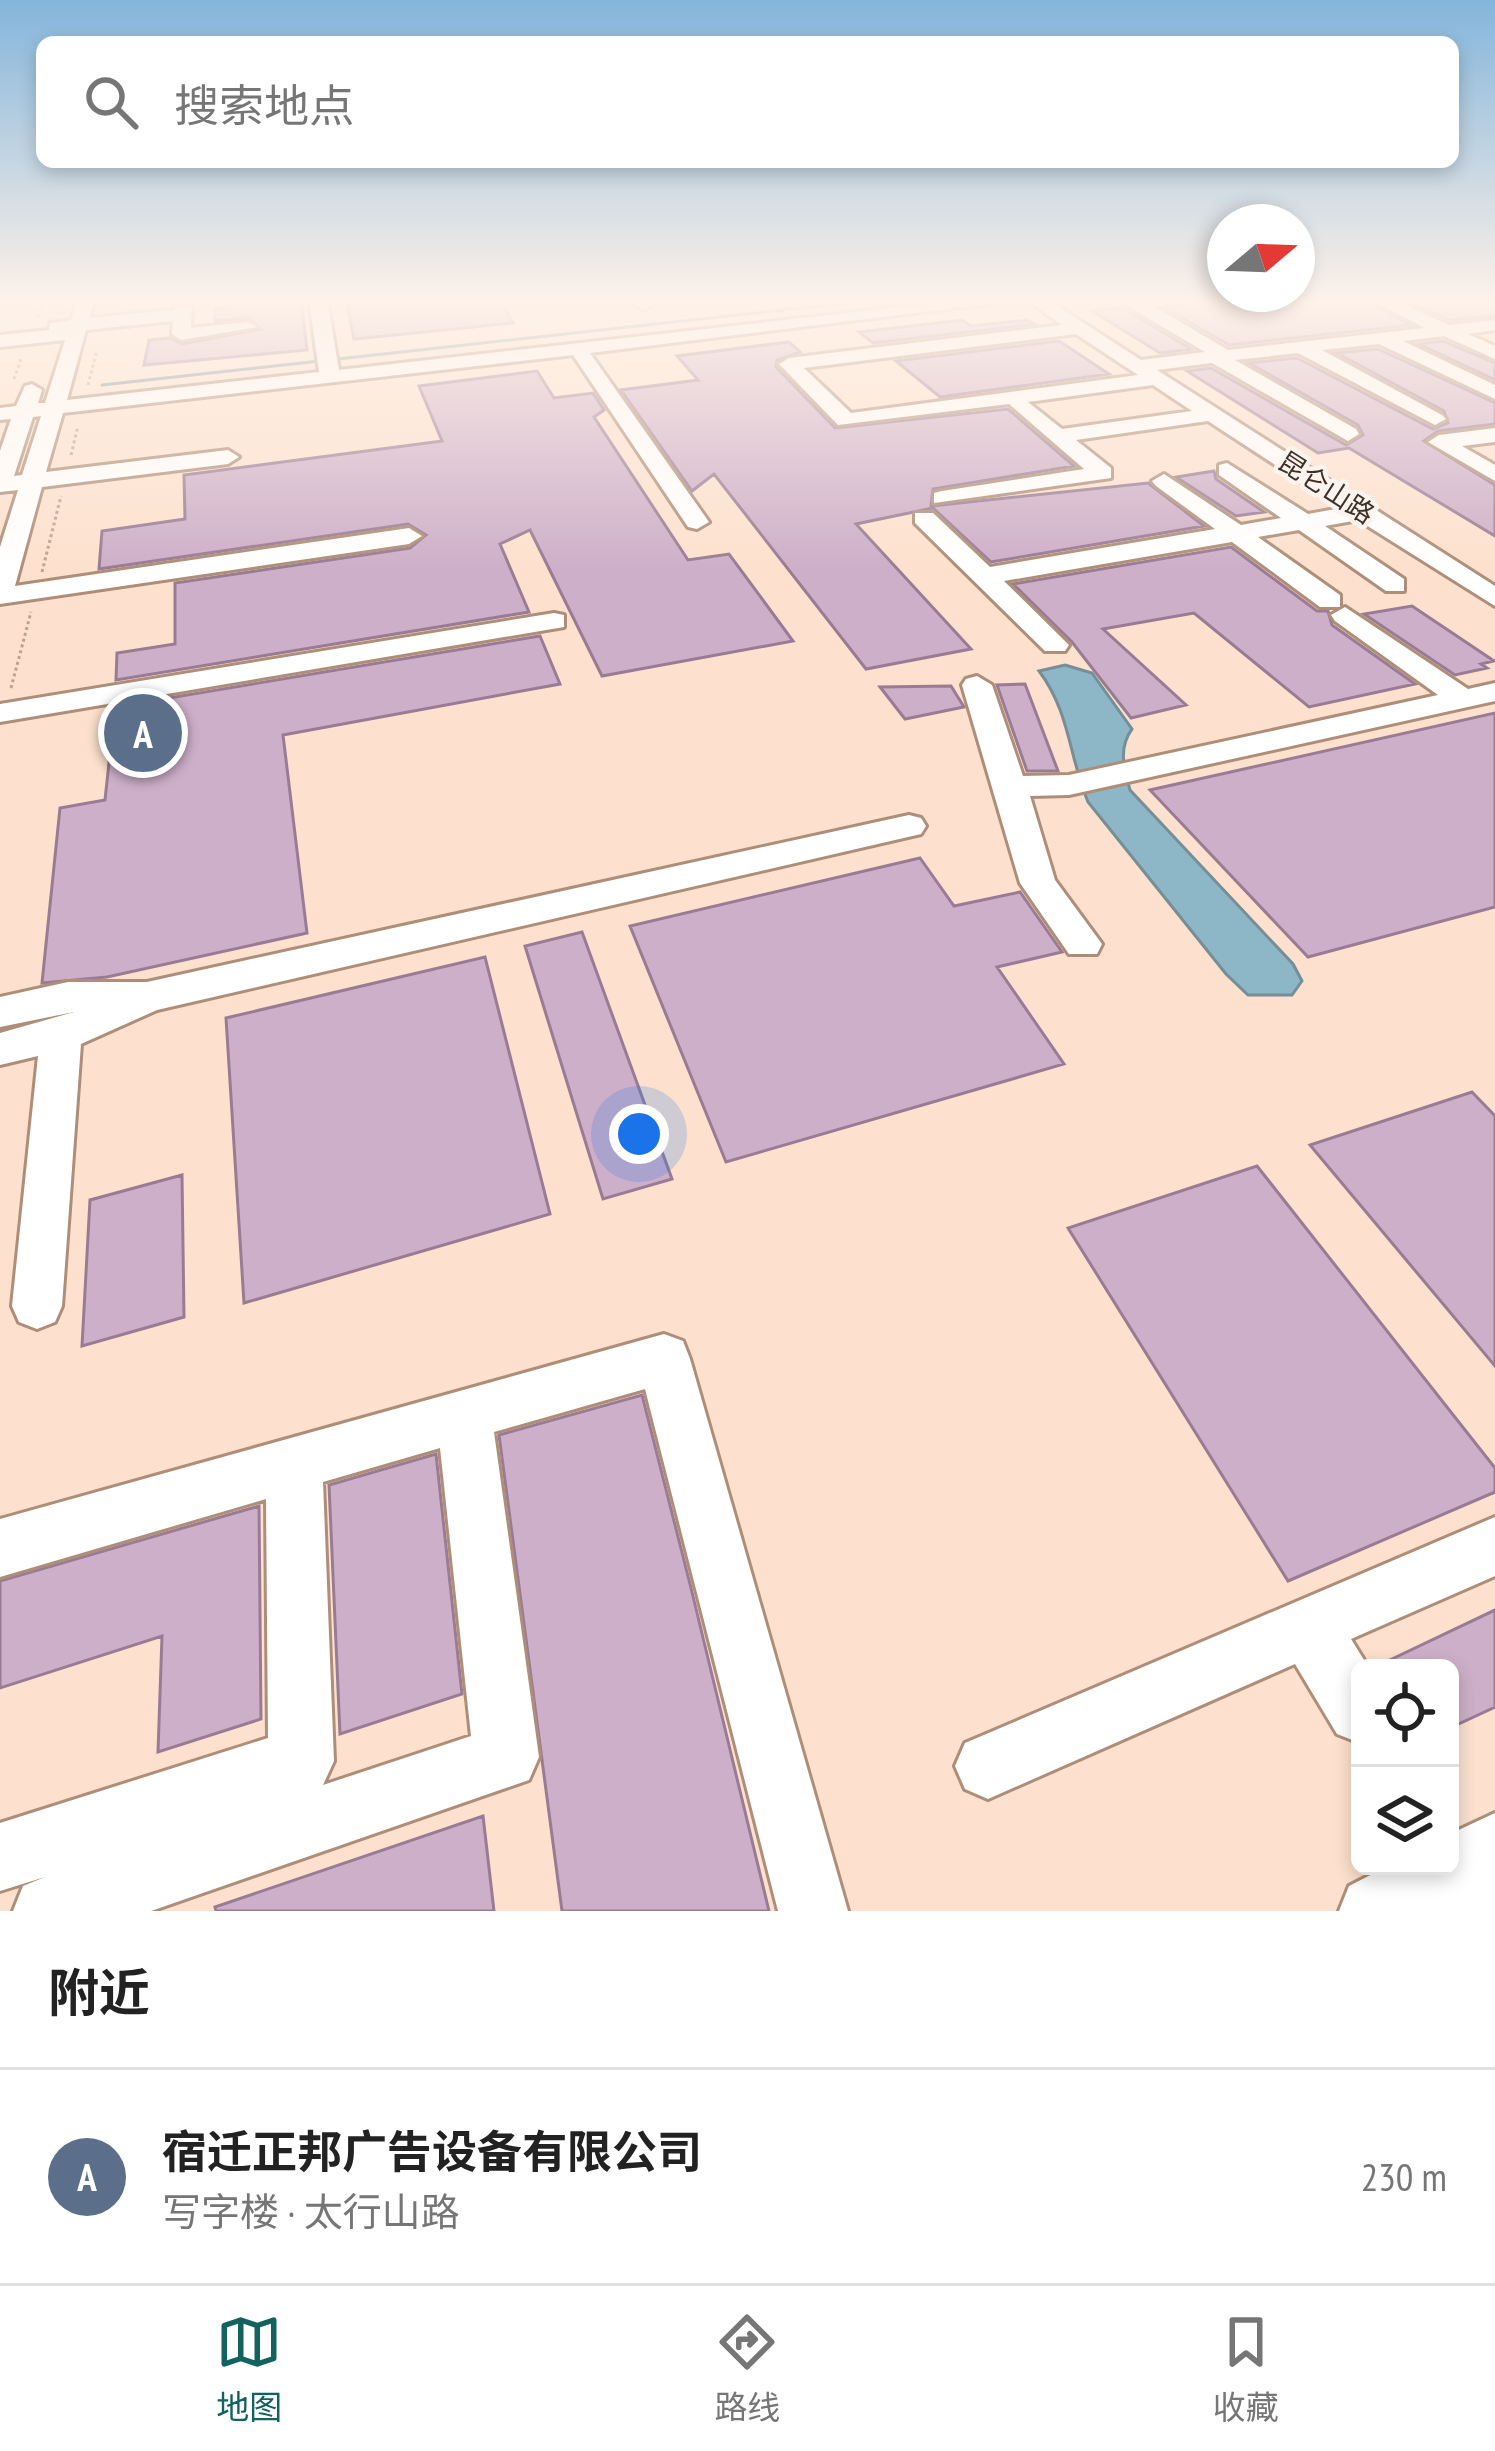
<!DOCTYPE html>
<html lang="zh">
<head>
<meta charset="utf-8">
<style>
  :root { --surface:#fff; --page:#f2f2f2; --text:#222; --muted:#767676; --line:#e0e0e0; --accent:#126260 }
  body { margin:0; font-family:"PT Sans Narrow","Noto Sans SC",sans-serif; background:var(--page); color:var(--text) }
  .controls { position:absolute; right:36px; bottom:36px; display:grid; overflow:hidden; border-radius:18px; box-shadow:0 6px 18px #0003 }
  .controls button { width:108px; height:108px; display:grid; place-items:center; padding:0; border:0; border-bottom:3px solid var(--line); background:var(--surface); color:var(--text); font:60px sans-serif }
  .compass { position:absolute; left:1207px; top:204px; width:108px; height:108px; border-radius:50%; background:var(--surface); box-shadow:0 6px 18px #0003; rotate:71deg }
  .you { position:absolute; left:639px; top:1134px; width:42px; height:42px; margin:-30px; border:9px solid #fff; border-radius:50%; background:#1a73e8; box-shadow:0 0 0 18px #1a73e833 }
  .badge { display:grid; place-items:center; width:78px; height:78px; border-radius:50%; background:var(--accent); color:#fff; font-size:39px; font-weight:700 }
  .pin { position:absolute; translate:-50% -50%; border:6px solid #fff; box-shadow:0 3px 12px #0006 }
  .list { margin:0; padding:0; list-style:none }
  h2 { display:flex; justify-content:space-between; align-items:center; height:156px; margin:0; padding:0 48px; font-size:51px }
  h2 small { font-size:39px; font-weight:400; color:var(--muted) }
  .list li { display:grid; grid-template-columns:78px 1fr auto; gap:36px; align-items:center; box-sizing:border-box; height:216px; padding:0 48px; border-top:3px solid var(--line) }
  .list b { display:block; font-size:45px; white-space:nowrap }
  .list p { margin:0; font-size:39px; white-space:nowrap; color:var(--muted) }
  .list em { font-size:39px; font-style:normal; color:var(--muted) }
  .icon { flex:none; width:66px; height:66px; fill:none; stroke:currentColor; stroke-width:2; stroke-linecap:round; stroke-linejoin:round }
  .map { position:relative; flex:none; width:1495px; height:1911px; overflow:hidden }
  .search { position:absolute; background:var(--surface); box-shadow:0 6px 18px #0003; left:36px; right:36px; top:36px; height:132px; display:flex; align-items:center; gap:30px; box-sizing:border-box; padding:0 42px; border-radius:18px; color:var(--muted); font-size:45px }
  .sheet { height:372px; background:var(--surface) }
  nav { display:flex; justify-content:space-around; align-items:center; box-sizing:border-box; height:168px; border-top:3px solid var(--line); background:var(--surface); font-size:33px; color:var(--muted) }
  nav a { display:grid; justify-items:center; gap:6px }
  nav .on { color:var(--accent) }
  .map>svg:first-child { display:block }
</style>
</head>
<body>
<div class="map">
<svg width="1495" height="1911" viewBox="0 0 1495 1911">
  <rect width="100%" height="100%" fill="#fde1ce"/>
  <!-- water -->
  <path fill="#8db6c7" stroke="#758e97" stroke-width="3" d="M1065,665L1092,673L1132,729C1118,748 1124,768 1130,790L1293,964L1302,981L1292,995H1248L1226,974L1088,802C1069,757 1070,712 1039,671Z"/>
  <g fill="none" stroke-linecap="round" stroke-linejoin="round">
    <!-- stream -->
    <path stroke="#758e97" stroke-width="3" d="M102,385L874,300"/>
  </g>
  <!-- building -->
  <path fill="#ceafc9" stroke="#997c94" stroke-width="3" d="M229,300H301L307,350L144,365L149,340L170,338L182,344L261,329L248,318L215,321V309L229,307Z
    M346,300H501L513,323L354,339Z
    M1198,300H1367L1410,325L1229,345L1167,309Z
    M1405,300H1495V316L1450,320Z
    M1127,307L1129,312L1191,349L1160,353L1092,311Z
    M962,320L971,326L1027,320L1034,324L873,343L859,332Z
    M1059,341L1109,374L940,397L896,361Z
    M1443,341L1495,363V380L1419,344Z
    M789,342L800,352L777,360L776,367L835,428L1008,409L1074,466L933,489L931,506L1148,483L1204,526L991,562L933,508L856,524L971,649L866,669L714,474L692,491L621,390L698,380L677,356Z
    M1378,349L1495,403V424L1438,431L1424,441L1495,485V536L1349,448L1318,453L1187,371L1211,368L1346,445L1363,435L1358,425L1249,363L1297,358L1433,429L1448,423L1444,411L1337,353Z
    M537,371L554,398L593,393L604,410L594,417L688,560L729,554L793,641L602,676L530,530L500,544L529,612L116,680L117,653L175,644V583L410,548L426,535L408,524L99,569L102,531L185,519L184,475L442,441L419,386Z
    M1214,471L1216,479L1264,512L1236,516L1176,477Z
    M1231,547L1317,611H1328L1332,625L1415,684L1309,707L1194,613L1103,629L1186,705L1131,718L1072,642L1013,584Z
    M1412,606L1494,661L1481,664L1487,668L1455,675L1364,614Z
    M540,636L560,684L283,735L307,933L107,977L42,983L60,808L105,800L115,707Z
    M1025,684L1058,771H1027L997,685Z
    M951,686L964,707L905,719L880,687Z
    M1495,713V907L1308,957L1150,790Z
    M920,858L954,906L1020,892L1062,952L997,967L1064,1064L726,1162L630,926Z
    M582,932L672,1179L603,1199L525,946Z
    M485,957L550,1214L244,1303L226,1018Z
    M1472,1092L1495,1116V1366L1310,1145Z
    M1257,1166L1495,1468V1492L1288,1581L1068,1228Z
    M182,1175L184,1317L82,1346L90,1200Z
    M642,1395L691,1588L769,1911H562L499,1435Z
    M436,1454L462,1694L340,1734L329,1485Z
    M259,1506L261,1719L158,1752L162,1636L0,1688V1581Z
    M1495,1610V1707L1450,1728V1668H1373Z
    M483,1816L494,1911H216L215,1907Z"/>
  <g fill="none" stroke-linecap="round" stroke-linejoin="round">
    <!-- minor casing -->
    <g stroke="#ae8e78" stroke-width="6">
      <path id="minor" d="M77,300H95L89,318L174,310L177,301L184,300L192,305L191,328L248,322L257,327L181,340L172,334L173,321L86,330L67,400L319,372L309,300H327L339,370L964,300H1020L590,353L709,522L697,529L688,527L573,355L63,413L46,472L228,450L239,457L228,464L42,487L15,586L409,528L422,536L409,544L0,604V547L18,490L0,492V451L11,419L0,420V408L16,406L25,386L32,384L42,390L38,403H45L65,340L0,347V335L49,330L50,323L71,320ZM41,416L22,475L14,476L33,417Z
        M630,300H648L652,305L643,310Z
        M1027,300H1048L1141,360L1205,352L1131,308L1132,300H1182L1155,307L1228,350L1425,328L1371,300H1394L1449,325L1495,320V330L1468,334L1495,346V359L1444,336L1403,341L1495,385V399L1379,344L1322,350L1442,415L1446,419L1435,425L1298,353L1235,360L1356,429L1359,434L1348,441L1212,363L1157,370L1495,586V606L1358,520L1325,526L1404,579V591H1386L1299,530L1258,537L1340,595V607H1320L1232,542L1004,581L1069,645L1065,651H1045L915,523V513H933L990,567L1215,529L1156,486L1152,481L1164,474L1241,525L1281,518L1219,475V465L1227,463L1308,514L1341,508L1208,421L1076,440L1111,468V478L934,503V493L942,491L1084,469L1009,404L838,425L779,364L789,358L1062,325ZM1076,334L1138,375L851,413L804,368ZM1153,385L1192,411L1062,429L1028,402Z
        M1495,428V442L1462,446L1495,465V481L1428,442L1439,435Z
        M1345,607L1468,689L1495,683V701L1069,795L1030,796L1055,880L1102,944L1097,954H1069L1020,883L962,685L966,679L977,676L992,685L1023,776L1069,775L1438,695L1335,621L1331,615Z
        M554,613L564,615V627L0,722V704Z
        M909,815L921,818L926,826L921,834L157,1010L81,1044L62,1306L55,1322L37,1329L19,1322L12,1306L38,1056L0,1065V1033L74,1012L0,1027V997L68,982H147Z
        M664,1334L683,1341L690,1359L848,1911H778L645,1389L494,1432L539,1757L529,1780L151,1911H13L23,1886L45,1877L0,1891V1823L268,1738L266,1499L0,1577V1519ZM440,1448L471,1736L323,1785L334,1761L323,1482Z
        M1495,1517V1576L1351,1639L1369,1668H1360V1743L1337,1734L1295,1664L988,1799L965,1789L955,1766L965,1743Z
        M1495,1813V1911H1339L1349,1886L1388,1866H1450V1834Z"/>
    </g>
    <!-- path -->
    <path stroke="#bba394" stroke-width="3" stroke-dasharray="3 3" stroke-linecap="butt" d="M37,317L44,300
      M14,379L22,356
      M88,385L97,350
      M71,455L78,426
      M42,572L61,496
      M11,688L31,612"/>
    <!-- minor -->
    <use href="#minor" fill="#fff" fill-rule="evenodd"/>
  </g>
  <!-- sky -->
  <linearGradient id="sky" x2="0" y2="1"><stop stop-color="#83b5db"/><stop offset="0.53" stop-color="#fef2e9"/><stop offset="1" stop-color="#fef2e9" stop-opacity="0"/></linearGradient>
  <rect width="1495" height="568" fill="url(#sky)"/>
  <g text-anchor="middle" stroke-width="9" stroke-linejoin="round" paint-order="stroke">
    <!-- far-street labels -->
    <g font-size="27" fill="#3e3027" stroke="#faf3ee">
      <text transform="translate(1326 488) rotate(33)" y="9">昆仑山路</text>
    </g>
  </g>
</svg>
<div class="controls">
<button><svg class="icon" aria-label="locate" viewBox="0 0 24 24"><circle cx="12" cy="12" r="6"/><path d="M12 2v4M12 18v4M2 12h4M18 12h4"/></svg></button>
<button><svg class="icon" aria-label="layers" viewBox="0 0 24 24"><path d="M12 4l9 5-9 5-9-5zM3 14l9 5 9-5"/></svg></button>
</div>
<svg class="compass" viewBox="-18 -18 36 36"><path d="M0-13l5 13h-10z" fill="#e53935"/><path d="M0 13l5-13h-10z" fill="#767676"/></svg>
<div class="you"></div>
<div class="pin badge" style="left:143px;top:733px;background:#5c6f8a">A</div>
<div class="search"><svg class="icon" aria-label="search" viewBox="0 0 24 24"><circle cx="10" cy="10" r="6"/><path d="M15 15l6 6"/></svg>搜索地点</div>
</div>
<section class="sheet">
<h2>附近<small></small></h2>
<ul class="list">
<li><span class="badge" style="background:#5c6f8a">A</span><div><b>宿迁正邦广告设备有限公司</b><p>写字楼 · 太行山路</p></div><em>230 m</em></li>
</ul>
</section>
<nav>
<a class="on"><svg class="icon" aria-label="map" viewBox="0 0 24 24"><path d="M3 6l6-2 6 2 6-2v14l-6 2-6-2-6 2zM9 4v14M15 6v14"/></svg>地图</a>
<a><svg class="icon" aria-label="directions" viewBox="0 0 24 24"><path d="M12 3l9 9-9 9-9-9zM9 14v-3h6M13 9l2 2-2 2"/></svg>路线</a>
<a><svg class="icon" aria-label="saved" viewBox="0 0 24 24"><path d="M7 4h10v16l-5-4-5 4z"/></svg>收藏</a>
</nav>
</body>
</html>
